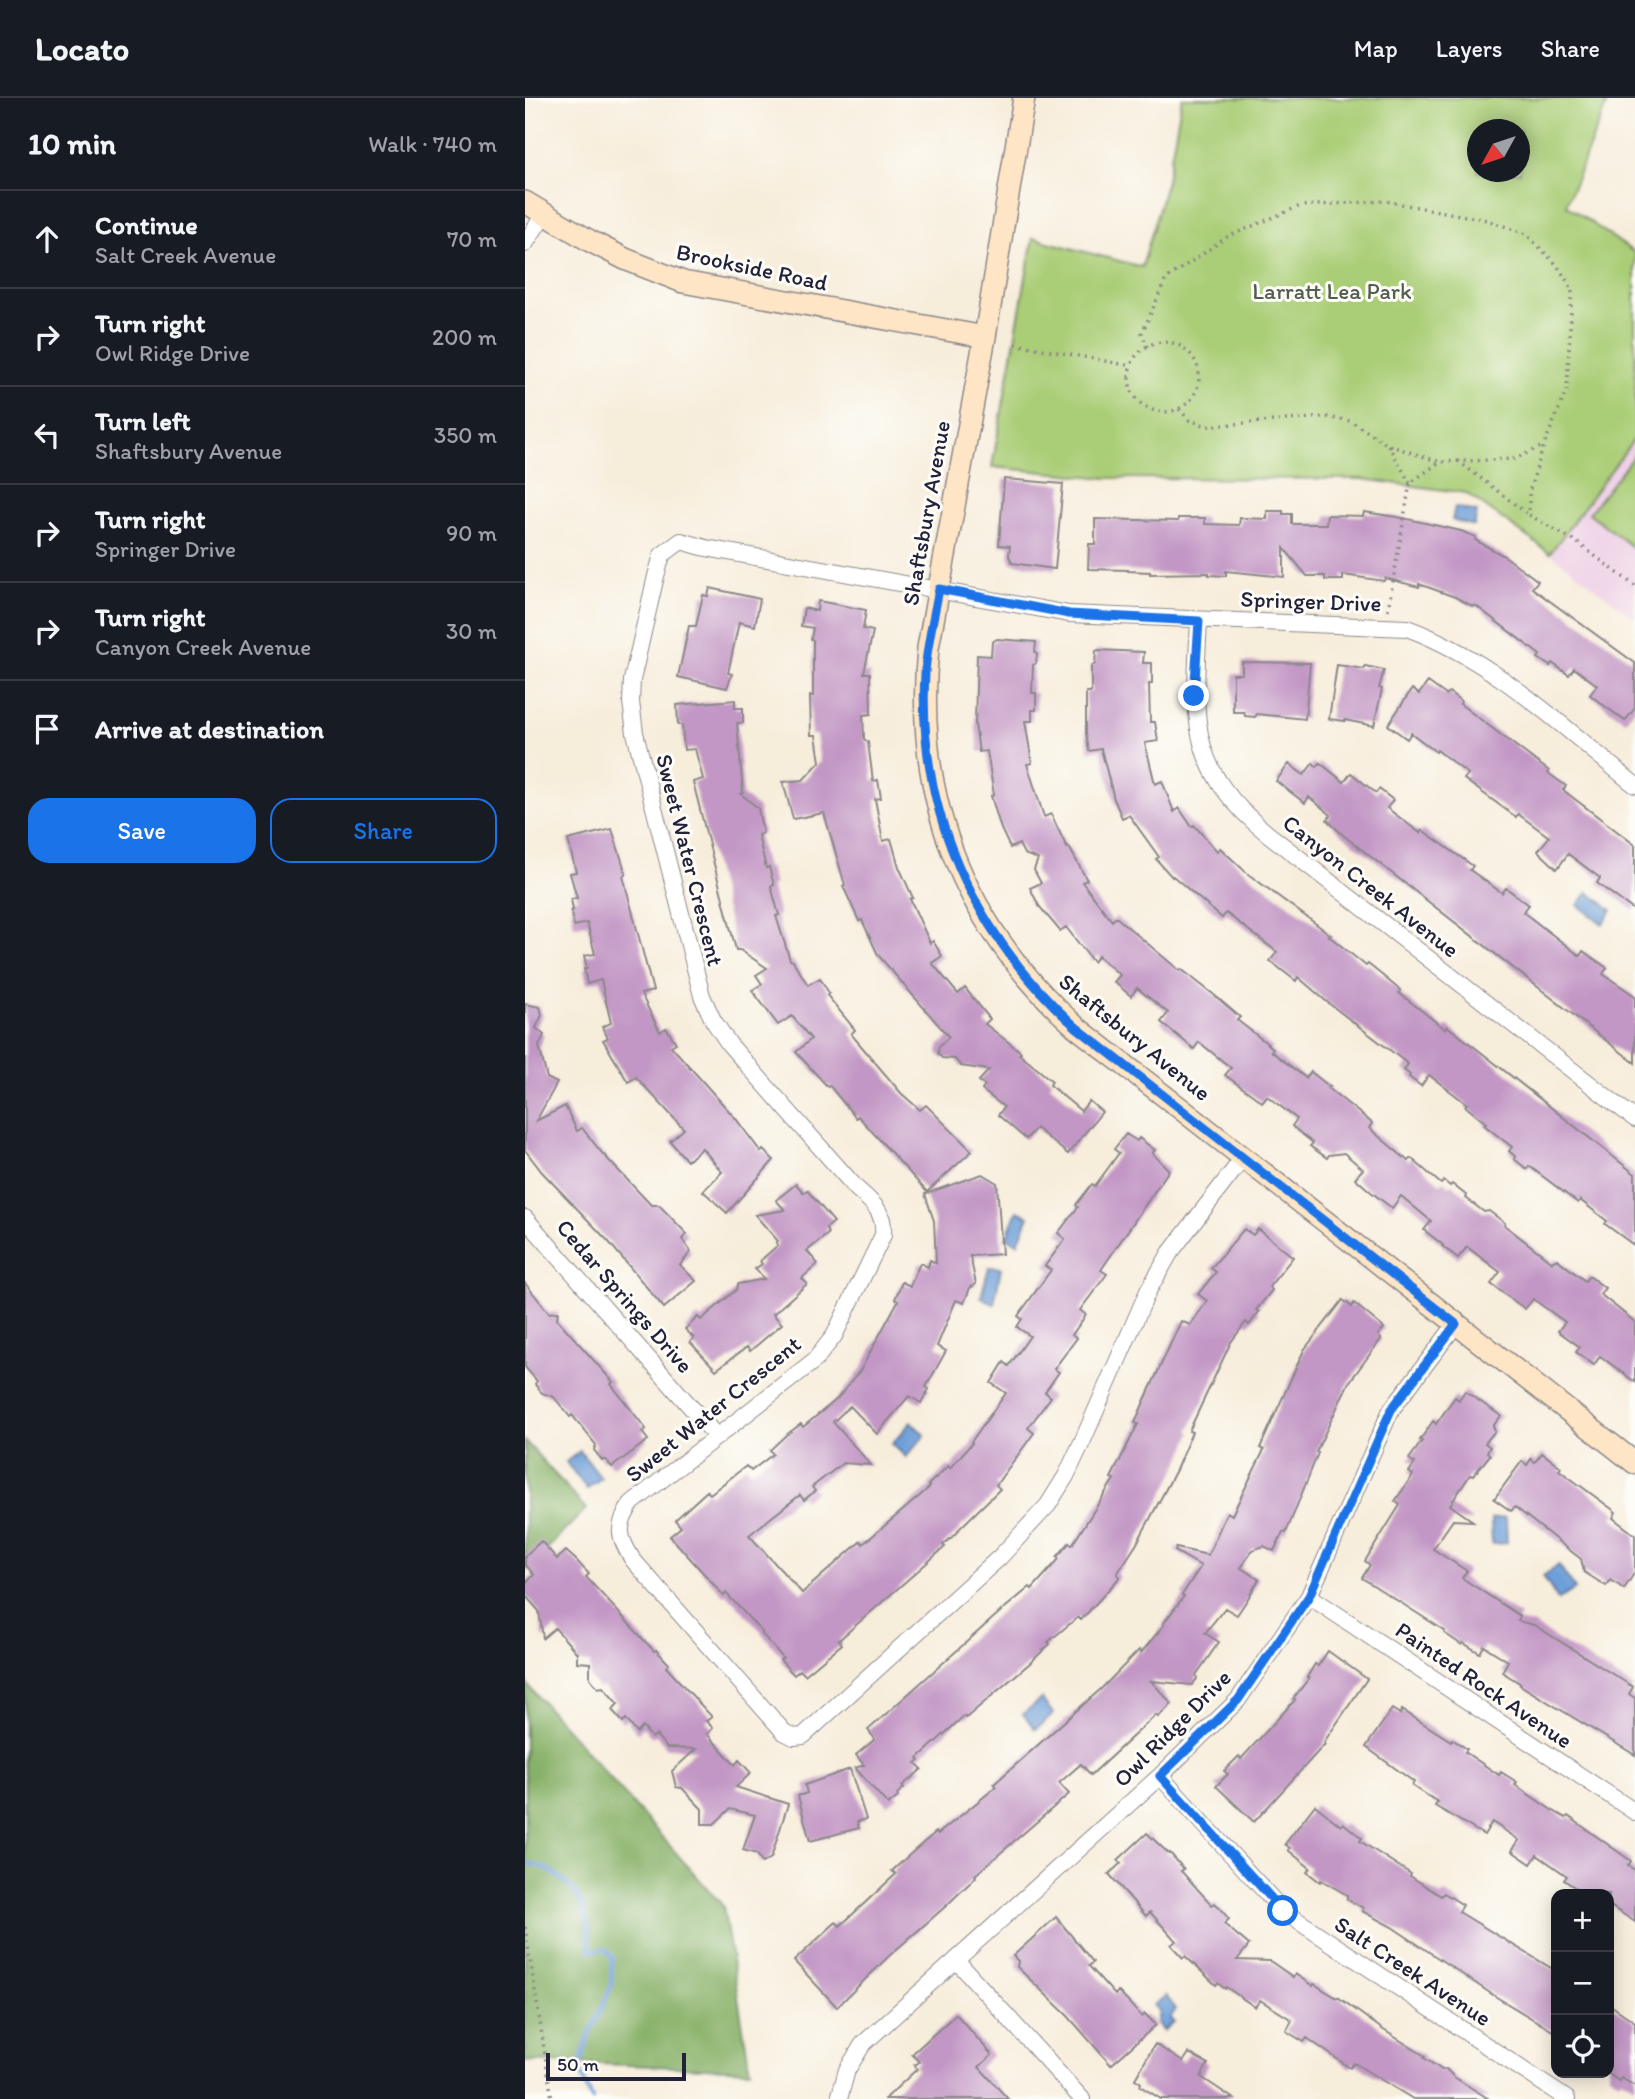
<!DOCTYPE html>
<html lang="en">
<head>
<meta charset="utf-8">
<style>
  :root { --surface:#171b24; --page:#20242c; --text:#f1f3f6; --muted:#9ea1a6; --line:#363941; --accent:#1a73e8 }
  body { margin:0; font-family:Itim,sans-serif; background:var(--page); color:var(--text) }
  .controls { position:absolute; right:21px; bottom:21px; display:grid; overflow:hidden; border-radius:14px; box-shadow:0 4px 18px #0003 }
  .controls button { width:63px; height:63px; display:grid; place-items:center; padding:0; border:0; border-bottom:2px solid var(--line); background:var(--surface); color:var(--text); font:35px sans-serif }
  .compass { position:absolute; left:942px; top:21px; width:63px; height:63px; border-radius:50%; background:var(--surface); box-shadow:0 4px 18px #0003; rotate:230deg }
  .scale { position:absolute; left:21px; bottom:18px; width:140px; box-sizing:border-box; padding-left:7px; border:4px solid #22223b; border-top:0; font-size:19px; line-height:24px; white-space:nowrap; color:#22223b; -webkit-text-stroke:5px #fdfcf7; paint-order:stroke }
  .stop { position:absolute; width:21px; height:21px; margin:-16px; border:5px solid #1a73e8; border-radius:50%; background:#fff }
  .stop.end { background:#1a73e8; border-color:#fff; box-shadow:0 2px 7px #0008 }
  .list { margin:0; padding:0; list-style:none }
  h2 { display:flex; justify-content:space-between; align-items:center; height:91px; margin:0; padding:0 28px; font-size:30px }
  h2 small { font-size:23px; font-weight:400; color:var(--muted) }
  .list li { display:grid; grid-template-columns:46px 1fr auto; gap:21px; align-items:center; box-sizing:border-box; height:98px; padding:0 28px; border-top:2px solid var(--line) }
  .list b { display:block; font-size:26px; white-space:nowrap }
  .list p { margin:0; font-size:23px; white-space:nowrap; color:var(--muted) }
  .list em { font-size:23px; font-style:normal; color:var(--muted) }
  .actions { display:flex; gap:14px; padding:21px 28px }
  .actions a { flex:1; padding:16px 0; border:2px solid var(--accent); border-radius:21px; text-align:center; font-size:24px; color:var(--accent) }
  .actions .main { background:var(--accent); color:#fff }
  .icon { flex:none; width:38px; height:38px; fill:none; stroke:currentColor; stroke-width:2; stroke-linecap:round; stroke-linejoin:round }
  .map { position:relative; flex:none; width:1110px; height:2001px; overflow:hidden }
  header { display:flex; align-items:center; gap:42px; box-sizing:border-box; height:98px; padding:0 35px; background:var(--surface); border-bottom:2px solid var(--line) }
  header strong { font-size:33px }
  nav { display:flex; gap:38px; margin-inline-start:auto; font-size:24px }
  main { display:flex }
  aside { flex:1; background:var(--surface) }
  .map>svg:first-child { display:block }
</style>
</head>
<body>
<header>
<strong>Locato</strong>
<nav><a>Map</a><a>Layers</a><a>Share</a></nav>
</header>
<main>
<aside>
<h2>10 min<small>Walk · 740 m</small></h2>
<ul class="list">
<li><svg class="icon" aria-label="ahead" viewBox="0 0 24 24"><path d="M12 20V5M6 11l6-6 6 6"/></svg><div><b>Continue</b><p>Salt Creek Avenue</p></div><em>70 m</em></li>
<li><svg class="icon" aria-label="right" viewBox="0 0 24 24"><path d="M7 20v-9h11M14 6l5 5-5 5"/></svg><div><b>Turn right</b><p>Owl Ridge Drive</p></div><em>200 m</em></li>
<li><svg class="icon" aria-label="left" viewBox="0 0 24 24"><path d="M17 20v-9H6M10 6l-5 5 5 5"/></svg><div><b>Turn left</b><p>Shaftsbury Avenue</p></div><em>350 m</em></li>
<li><svg class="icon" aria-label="right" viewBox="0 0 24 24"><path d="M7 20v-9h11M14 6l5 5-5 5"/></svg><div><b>Turn right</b><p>Springer Drive</p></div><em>90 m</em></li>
<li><svg class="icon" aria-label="right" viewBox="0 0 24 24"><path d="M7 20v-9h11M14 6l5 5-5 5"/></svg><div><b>Turn right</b><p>Canyon Creek Avenue</p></div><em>30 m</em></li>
<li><svg class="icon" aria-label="arrive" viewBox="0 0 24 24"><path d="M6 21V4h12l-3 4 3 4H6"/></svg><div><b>Arrive at destination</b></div></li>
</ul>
<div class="actions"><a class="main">Save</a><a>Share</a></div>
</aside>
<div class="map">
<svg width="1110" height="2001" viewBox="0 0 1110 2001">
  <rect width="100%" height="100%" fill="#fdfcf7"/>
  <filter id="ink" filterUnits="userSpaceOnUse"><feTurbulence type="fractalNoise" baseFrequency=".0143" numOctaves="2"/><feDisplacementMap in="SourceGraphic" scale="14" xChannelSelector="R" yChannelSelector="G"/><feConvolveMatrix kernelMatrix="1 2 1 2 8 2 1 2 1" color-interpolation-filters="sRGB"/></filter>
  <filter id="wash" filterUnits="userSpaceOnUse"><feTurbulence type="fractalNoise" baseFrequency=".00686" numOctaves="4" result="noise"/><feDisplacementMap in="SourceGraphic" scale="28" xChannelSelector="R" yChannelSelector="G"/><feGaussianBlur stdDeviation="1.57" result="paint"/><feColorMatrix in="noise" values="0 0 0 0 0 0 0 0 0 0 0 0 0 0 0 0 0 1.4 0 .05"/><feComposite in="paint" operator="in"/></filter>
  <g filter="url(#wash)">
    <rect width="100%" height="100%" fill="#f7eddb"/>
    <!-- built -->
    <path fill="#efd0e6" d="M1110,340V520L1025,455Z"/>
    <!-- green -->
    <path fill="#aace77" stroke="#667859" stroke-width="2" fill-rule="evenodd" d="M657,0H1084L1041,107L1110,155V340L1025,455L941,395L837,381L582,380L467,369L508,140L617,169L642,82ZM953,32H995V74H953Z
      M1110,356V451L1064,415Z"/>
    <!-- forest -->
    <path fill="#87b168" stroke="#546a52" stroke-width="2" d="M0,1343L61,1411L0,1473Z
      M0,1584L198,1808L225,1972L0,1963Z"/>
    <!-- water -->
    <path fill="#6e9fd8" stroke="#48608a" stroke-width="2" d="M930,409L952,414L949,428L927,422Z
      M1063,794L1087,812L1078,826L1053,807Z
      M492,1113L504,1118L493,1145L481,1140Z
      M464,1169L476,1170L469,1206L456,1199Z
      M386,1324L400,1337L381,1359L367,1346Z
      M55,1353L76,1380L62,1391L41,1364Z
      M981,1420L982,1445L967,1446L966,1421Z
      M1034,1467L1050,1491L1033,1502L1018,1478Z
      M516,1601L529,1616L510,1631L498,1616Z
      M641,1898L651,1911L645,1920L649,1924L638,1933L632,1924L634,1913L629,1907Z"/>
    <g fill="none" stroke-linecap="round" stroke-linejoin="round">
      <!-- stream -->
      <path stroke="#6e9fd8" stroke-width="5" d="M0,1766C26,1766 55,1792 61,1818C64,1829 64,1841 65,1852L80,1851L87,1859L86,1889L63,1940L54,1972L67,2001"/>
    </g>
    <g id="blocks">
      <!-- building -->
      <path fill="#c297c5" d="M479,381L538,386L530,471L487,465L484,458L485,448L474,447Z
        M742,413H758V416H767V426H801L802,417L838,418L839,414L878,420L936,433L951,439L950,442L981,459L1013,483L1007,490L1110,565V610L1100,623L1065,597L1072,587L1049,570L1044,577L1027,565L1025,568L1013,560L1015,557L950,507L949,509L930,499L894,486V489L860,480L859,483L818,477V482H800V478H782L759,450V479L701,473V478L684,477V475L625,476V474L603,473V472L563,471L564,446H570V421L653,423V420H680V426L714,427L715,420L742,421Z
        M185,490L235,501L230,528L214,524L203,575L207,576L202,590L153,579L164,528H171L178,497L183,498Z
        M293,503L341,512L338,531L348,533L339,575H345L346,616L338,617L339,641L343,644L348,683L353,682L356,700L350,701L358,743L366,741L374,769L388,800L385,801L405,845L408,843L417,858L407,865L433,896L440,890L465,921L460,926L496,954L494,956L527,983L525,987L556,1013L564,1003L577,1014L543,1056L511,1030L501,1041L473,1017L479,1009L457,992L460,988L454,983L464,972L436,968L430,961L417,960L413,955L414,948L424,939L353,857L337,822L334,823L318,788L320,787L299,715L268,721L258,684L278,682L295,664L291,637H286L285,598H288V542L286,541L288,530L276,528L279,510L292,513Z
        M472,541L511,544L510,554L512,556L511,565L508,567L507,595H511V612H507V623H500L507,665L502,666L519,719L526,716L542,750L544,749L562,782L557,784L587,823L591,819L655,873L656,871L688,896L715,919L712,922L748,950L746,953L781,980L786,974L805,989L803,990L847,1025L844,1030L883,1063L886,1060L916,1086L919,1083L925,1088L927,1086L942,1098L941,1100L959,1114L964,1113L980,1125L979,1127L1027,1164L1032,1161L1060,1183L1064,1178L1080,1190L1075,1196L1110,1224V1284L1075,1258L1069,1267L1051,1254L1055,1249L1033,1233L1040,1224L1008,1201L1000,1211L966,1186L975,1174L942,1149L933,1160L917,1148L918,1147L899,1132L906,1123L876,1098L867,1110L846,1094L830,1080L838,1071L819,1055L804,1057L802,1060L785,1048L788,1045L767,1028L772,1021L742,998L737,1004L700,977L706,970L674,944L669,951L636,924L643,915L612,890L606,898L589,884L595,877L573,858L568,864L541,829L535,833L514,808L505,790L516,785L509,772L513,761L499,756L494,746L485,750L476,731L466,698L469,697L462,653L454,654L450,626L452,557L466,558L467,544Z
        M571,552L619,554L618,565H627V586H624L625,624H630L633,643L620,645L630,686L637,683L649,714L654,710L667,729L669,727L692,753L695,750L723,776L806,837L804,838L841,868L843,866L858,878L876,893L874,895L920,931L922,928L957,955L1110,1076V1148L1080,1126L1082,1123L1055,1102L1053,1105L1004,1068L1002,1071L989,1061L991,1059L984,1053L987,1049L959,1027L961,1025L940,1008L942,1006L904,977L896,988L884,979L885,977L879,972L883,966L802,904L773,879L771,883L745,863L752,854L701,815L697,820L648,778L647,779L631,761L634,759L604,717L597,720L589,701L576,651L564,653L561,635V594H566V568L570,566Z
        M717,564L785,565L780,621L732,616L730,619L720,618L719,614H708V576H717Z
        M812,567L839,571L840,568L859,572L854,590L857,591L849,628L820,622V623L804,621Z
        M903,584L921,597L924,594L936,603L935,606L1024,673L1023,675L1041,688L1038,692L1110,747V813L1072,785L1075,780L1043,756L1032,771L1013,753L1024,739L993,716L991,719L939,681L943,676L912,652L911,654L886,635L882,641L863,627L887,591L894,596Z
        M210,602V610H218V625H212L218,695L216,696L233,710L238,735L233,737L241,770L244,769L249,787L246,788L254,817L251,818L265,862L268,863L283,887L295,880L304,895L302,897L330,932L326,936L376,995L395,1012L401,1007L447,1053L402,1094L333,1018L331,1020L304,987L302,988L271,954L286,941L267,918L253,927L227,892L237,886L231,877L242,870L215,852H211L168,684L178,681L170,651L159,652L157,627H153L152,607Z
        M788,665L792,669L795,665L819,684L826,675L851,695L854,691L868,702L862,710L895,735L897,732L948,768L945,772L977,795L981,790L1004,807L998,814L1055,858L1058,853L1082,870L1078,876L1110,898V965L818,737L802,722L806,717L784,699L780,705L751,683L764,666L779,677Z
        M87,731L101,776L98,778L128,893L116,896L135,934L141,930L151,945L146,948L211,1021L236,1054L238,1052L249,1062L202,1115L178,1093L197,1074L177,1050L162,1063L145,1043L159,1031L111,979L103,984L78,942L83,940L77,929L86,925L76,882L62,886L59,871H62L59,858L70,856L62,825L49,828L46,812H48L46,801L52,800L45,775L51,774L43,742Z
        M0,906L15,909L17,917L11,930L19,937L14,948L22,980L32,985L11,1023L40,1008L52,1033L57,1030L77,1055L126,1107H134L162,1136L157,1141L166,1154L155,1167L171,1183L139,1210L83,1143L17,1074L0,1052Z
        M601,1036L612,1043L614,1040L630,1052L627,1055L644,1072L576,1172L582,1176L555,1212L561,1217L547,1237L552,1240L529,1271L534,1274L520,1294L526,1299L503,1330L509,1335L471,1387L475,1391L433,1432L434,1433L418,1447L420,1449L314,1542L317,1546L280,1577L275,1572L269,1577L255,1562L258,1560L236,1535L237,1534L201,1495L199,1498L145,1438L156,1429L150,1422L182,1393L185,1396L221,1368L226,1373L248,1356L245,1352L261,1337L276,1326L278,1329L312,1301L335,1273L373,1203L370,1201L377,1184L385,1188L395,1165L403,1169L405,1162L411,1165L409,1123L400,1096L457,1076L472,1085L477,1156L445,1158L451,1186L445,1190L439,1205L431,1202L412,1248L421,1253L401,1289L404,1291L396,1305L384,1298L352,1336L325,1308L308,1324L346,1367L318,1365L287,1389L290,1393L279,1402L275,1397L224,1437L277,1495L336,1443L338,1446L383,1408L405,1389L403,1387L423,1368L425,1370L447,1345L446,1344L481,1295L466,1285L479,1264L484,1268L505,1238L492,1229L497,1221L493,1218L526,1172L520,1168L540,1141L533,1135L553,1109L551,1107L567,1086L570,1088L594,1055L589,1051Z
        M271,1086L279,1095L282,1092L309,1124L301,1130L303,1136L282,1153L293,1166L277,1180L282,1186L248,1216L257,1226L225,1253L222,1249L191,1272L165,1244L169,1240L160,1231L173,1219L176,1222L211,1192L213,1186L239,1181L230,1171L237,1166L235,1163L253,1147L251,1145L253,1143L230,1117L260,1112L251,1102Z
        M719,1131L728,1137L733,1131L768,1159L744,1189L747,1192L731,1212L734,1214L724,1227L721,1224L706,1244L664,1333L667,1334L651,1372L611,1447L592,1476L595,1479L556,1522L553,1519L523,1544L525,1546L505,1565L441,1620L439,1618L393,1660L395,1662L391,1665L397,1671L377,1688L379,1690L372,1696L373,1699L363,1707L330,1670L339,1667L331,1657L350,1641L343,1632L475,1514L505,1489L507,1491L534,1461L532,1459L544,1445L547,1447L589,1381L586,1380L613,1326L610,1325L618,1306L656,1223L665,1227L682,1203L673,1196L691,1174L686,1170Z
        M0,1185L24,1215L33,1214L32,1221L88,1284L86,1286L121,1331L117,1334L123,1342L87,1369L81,1362H77L69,1352L71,1347L47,1317L45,1319L29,1299L17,1295L10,1286L12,1283L0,1269Z
        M818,1202L827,1209L829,1205L859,1230L853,1237L856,1241L823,1286L791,1354L793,1355L761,1435L758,1434L749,1453L739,1448L727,1452L716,1470L734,1481L722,1502L712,1517L700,1510L680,1535L694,1544L671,1577L672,1581L667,1587L626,1583L647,1606L633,1619L631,1617L566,1677L556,1666L534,1685L544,1696L450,1777L451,1779L421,1808L364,1858L312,1909L269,1863L311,1824L315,1828L371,1776L367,1773L391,1751L411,1734L413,1736L471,1689L469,1686L577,1590L614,1552L616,1555L639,1527L638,1526L659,1498L657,1497L676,1468L650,1453L651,1450L683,1457L702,1414L707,1417L739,1352L735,1350L779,1252Z
        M940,1293L976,1318L968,1328L970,1333L960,1345L965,1349L962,1354L965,1357L948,1378L945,1377L925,1407L948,1423L928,1422L908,1451L942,1473L937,1480L995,1518L993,1523L1009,1527L1108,1589L1104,1596L1110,1600V1657L995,1587L996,1586L977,1574L983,1563L959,1548L955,1555L938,1545L937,1547L919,1535L920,1533L837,1480L845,1467L840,1463L875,1407L870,1403L888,1377L884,1374L890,1365L884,1361L897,1343L895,1342L908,1323L911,1326L930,1299L934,1302Z
        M1017,1355L1036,1369L1034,1372L1091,1414L1088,1420L1110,1437V1474L1099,1491L1086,1482L1081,1488L1059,1474L1056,1461L1043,1451L990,1409L986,1413L969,1401L997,1363L1002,1367L1006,1361L1010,1364Z
        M16,1443L32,1461L41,1453L50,1461L64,1476L61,1479L129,1553L131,1552L144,1566L141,1569L187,1619L181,1623L188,1630L182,1636L210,1667L214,1662L226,1675L211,1689L263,1706L246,1760L237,1765L232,1756L218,1752L230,1717L205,1711L189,1726H177V1711L157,1690L151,1689L147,1673L171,1651L142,1650L131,1637L127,1640L118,1629L112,1635L101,1621L98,1624L87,1612L93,1606L78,1589L73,1590L65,1580V1565L52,1564V1555L30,1530L18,1540L14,1513L0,1497V1485L9,1477L0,1466V1458Z
        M803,1553L842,1581L799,1644L800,1646L729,1724L691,1688L703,1676L699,1673L714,1658L716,1661L770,1602L768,1601L784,1580L782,1579L790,1566L793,1568Z
        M867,1611L875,1616L877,1612L926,1643L927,1641L942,1651L940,1654L974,1677L976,1674L992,1684L990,1687L1025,1711L1041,1720L1043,1718L1106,1763L1103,1768L1110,1772V1824L1084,1807V1796H1060L1039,1782L1042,1778L1012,1757L1006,1766L987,1753L994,1742L967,1724L959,1737L910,1708L913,1704L887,1688L889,1684L841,1649Z
        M325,1671L341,1721L332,1724L334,1730L285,1743L273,1698L282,1695L280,1687Z
        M790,1707L816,1728L818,1725L837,1740L835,1743L886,1776L885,1778L916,1798L919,1795L938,1807L934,1814L1031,1873V1935L968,1897L867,1829L837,1813L838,1810L822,1801V1797L796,1782L795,1784L782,1774L785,1770L763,1752L765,1750L760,1746Z
        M622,1735L644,1756L645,1755L659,1771L656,1773L687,1807L690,1805L704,1821L699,1826L724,1847L712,1862L745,1863L768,1879L770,1876L788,1888L789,1886L812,1900L813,1899L857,1931L900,1958L899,1960L917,1972L921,1971L929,1979L964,2001H888L829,1965L825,1970L782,1940L779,1944L761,1933L767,1922L735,1902L730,1909L701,1889L700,1891L693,1885L691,1887L660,1858L658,1860L646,1847L651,1843L625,1814L621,1818L584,1776L596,1765L593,1762Z
        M531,1819L568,1864L564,1868L590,1897L593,1893L617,1919L620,1916L631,1927L586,1967L543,1918L492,1869L493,1863L488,1858Z
        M1084,1906L1110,1924V1988L1096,1980L1094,1983L1084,1976Z
        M431,1916L467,1957L454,1969L483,2001H360L392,1971L389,1967L394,1964L387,1956Z
        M630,1946L658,1964L664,1955L683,1966L676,1979L709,2001H636L615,1988L616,1985L610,1981Z"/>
    </g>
  </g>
  <g filter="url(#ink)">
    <use href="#blocks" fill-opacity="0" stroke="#8c888b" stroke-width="2"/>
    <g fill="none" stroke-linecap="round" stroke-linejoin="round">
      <!-- street casing -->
      <g stroke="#8c888b" stroke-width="18">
        <path id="street" d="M0,146L19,116
          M674,523C669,619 661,670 743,736L1110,1021
          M718,1060L645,1155L623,1193L558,1342L541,1378L523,1407L475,1459L278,1638L269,1639L259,1634L108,1462C93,1439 91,1428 107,1405L290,1262L309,1238L358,1137C360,1114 348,1105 332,1091L204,946L188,922L177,898L110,635L106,604L107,582L131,478L137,457L156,443L181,450L544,516L882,530C969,562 1039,630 1110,687
          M0,1120L192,1339
          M784,1498L1110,1714
          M635,1678L758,1813L1042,2001
          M431,1862L557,2001
          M314,2001L322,1972L338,1946L635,1678L713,1602L784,1498L866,1312L931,1226"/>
      </g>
      <!-- secondary casing -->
      <g stroke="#8c888b" stroke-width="24">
        <path id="secondary" d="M499,0L460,239L403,550C388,702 439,828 551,929L1110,1365
          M0,104L65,143L100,161L158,184L460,239"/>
      </g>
      <!-- path -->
      <path stroke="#8c888b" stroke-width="3.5" stroke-dasharray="2 5" stroke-linecap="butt" d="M604 279a35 35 0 1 1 70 0a35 35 0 1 1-70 0Z
        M490,246L606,268
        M622,249L617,235L641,181L702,139L775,108L860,103L962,122L1001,136L1032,167L1047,191L1042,292L1019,347L1004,394V417L1050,443L1110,488
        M654,311L664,322L682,328L801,319L826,323L863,347L915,364L989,361L1018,348
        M863,347L885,385
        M933,363L1004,417
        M863,512L885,385L915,364
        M0,1829L27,2001"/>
      <!-- street -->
      <use href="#street" stroke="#fff" stroke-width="16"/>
      <!-- secondary -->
      <use href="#secondary" stroke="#fee5c5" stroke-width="21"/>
    </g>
  </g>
  <g fill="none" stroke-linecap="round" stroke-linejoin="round" filter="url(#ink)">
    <!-- route -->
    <path stroke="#1a73e8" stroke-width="9" d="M669,598L674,523L544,516L414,491C409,518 402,546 400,575C392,714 449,837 551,929L931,1226L866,1312L784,1498L713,1602L635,1678L758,1813"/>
  </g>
  <g text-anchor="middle" stroke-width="6" stroke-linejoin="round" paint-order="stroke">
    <!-- street labels -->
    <g font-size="23" fill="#22223b" stroke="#fdfcf7">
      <text transform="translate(227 169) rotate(12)" y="8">Brookside Road</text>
      <text transform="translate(401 415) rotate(-80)" y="8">Shaftsbury Avenue</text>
      <text transform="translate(786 503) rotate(2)" y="8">Springer Drive</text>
      <text transform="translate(165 762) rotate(76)" y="8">Sweet Water Crescent</text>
      <text transform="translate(846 788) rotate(38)" y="8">Canyon Creek Avenue</text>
      <text transform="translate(610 939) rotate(39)" y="8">Shaftsbury Avenue</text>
      <text transform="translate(100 1198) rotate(49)" y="8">Cedar Springs Drive</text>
      <text transform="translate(188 1311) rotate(-39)" y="8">Sweet Water Crescent</text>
      <text transform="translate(959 1587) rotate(34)" y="8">Painted Rock Avenue</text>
      <text transform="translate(647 1630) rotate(-45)" y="8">Owl Ridge Drive</text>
      <text transform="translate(888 1873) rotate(33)" y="8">Salt Creek Avenue</text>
    </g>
    <!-- park labels -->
    <g font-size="23" fill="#525e50" stroke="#fdfcf7">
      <text x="807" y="201">Larratt Lea Park</text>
    </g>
  </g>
</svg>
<div class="controls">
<button>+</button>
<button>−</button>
<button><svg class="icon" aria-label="locate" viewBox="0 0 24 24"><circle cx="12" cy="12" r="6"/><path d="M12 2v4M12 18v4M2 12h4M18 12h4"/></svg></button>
</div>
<svg class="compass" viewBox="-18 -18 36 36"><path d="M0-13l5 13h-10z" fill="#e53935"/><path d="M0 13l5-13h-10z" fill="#9ea1a6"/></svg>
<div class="scale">50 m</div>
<div class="stop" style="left:758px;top:1813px"></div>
<div class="stop end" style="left:669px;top:598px"></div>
</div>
</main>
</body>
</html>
